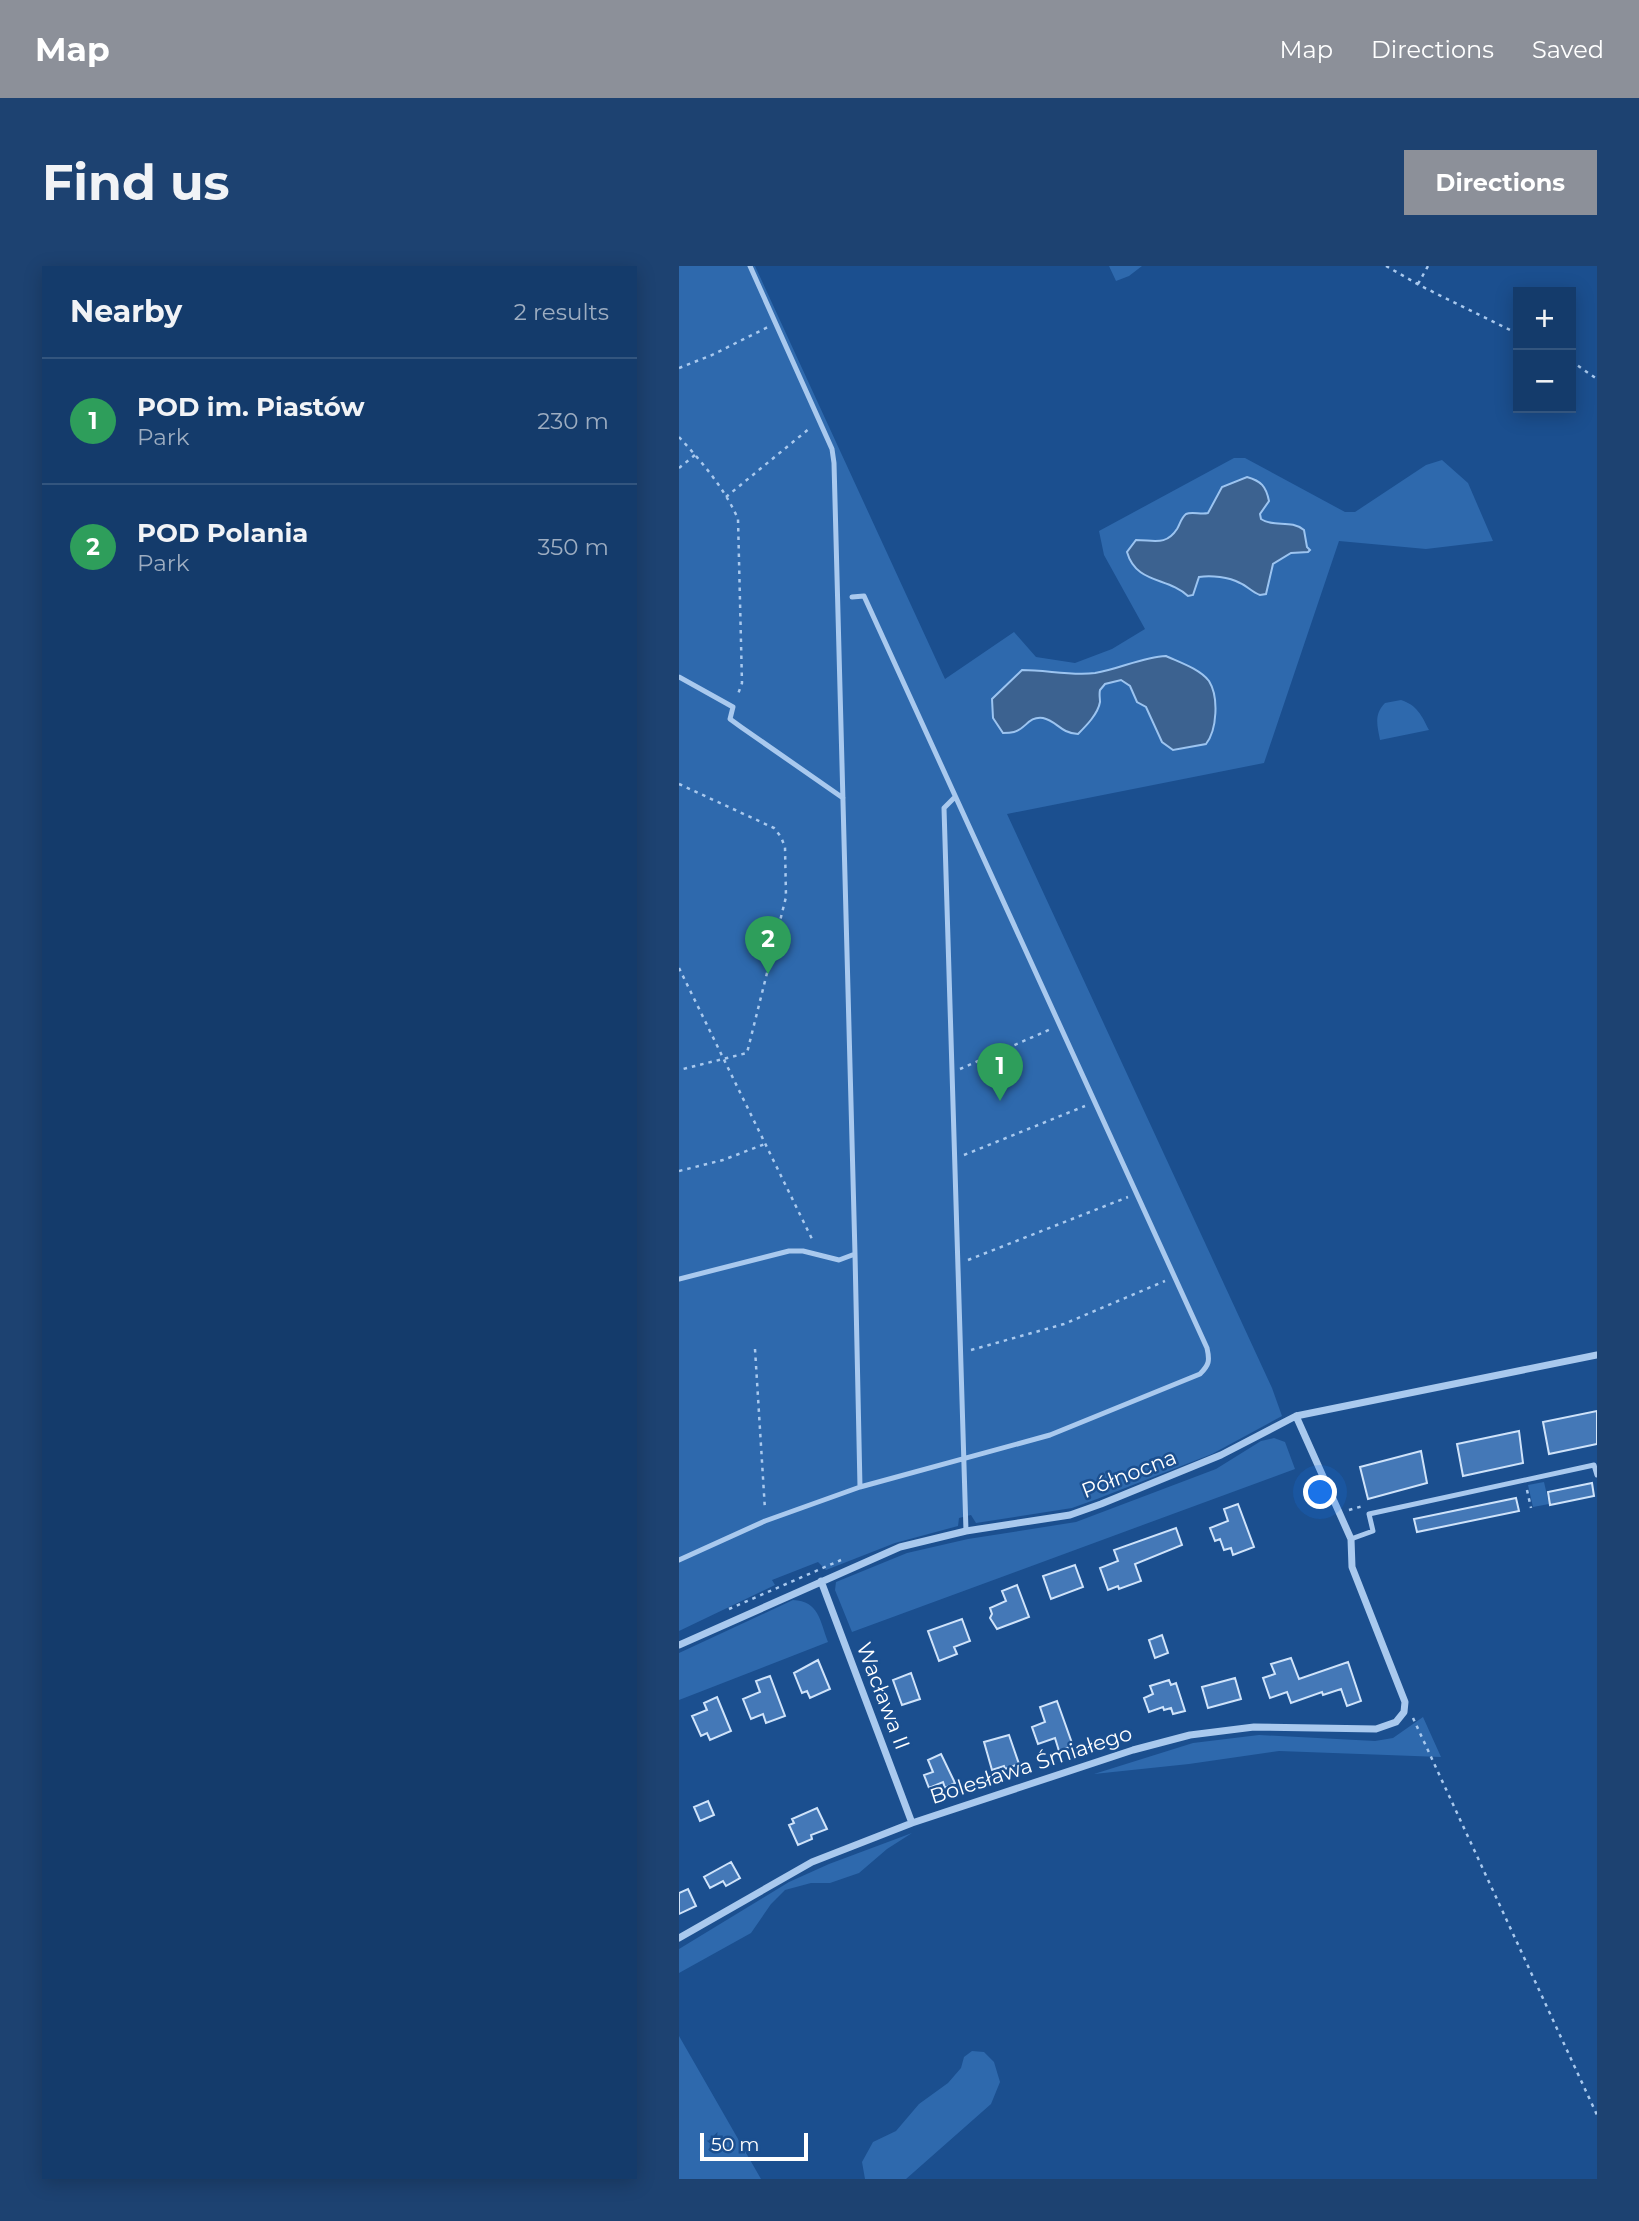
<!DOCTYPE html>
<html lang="en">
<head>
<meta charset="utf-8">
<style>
  :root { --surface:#143b6b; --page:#1d4271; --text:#f1f3f6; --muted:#9dadc1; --line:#33557e; --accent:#8c9099 }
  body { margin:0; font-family:Montserrat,sans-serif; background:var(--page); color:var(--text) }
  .controls { position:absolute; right:21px; top:21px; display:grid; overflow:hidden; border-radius:0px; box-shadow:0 4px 18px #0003 }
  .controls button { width:63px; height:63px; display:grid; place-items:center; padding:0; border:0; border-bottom:2px solid var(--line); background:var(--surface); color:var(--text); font:35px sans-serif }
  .scale { position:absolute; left:21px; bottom:18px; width:108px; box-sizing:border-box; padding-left:7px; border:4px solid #fff; border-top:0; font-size:19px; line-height:24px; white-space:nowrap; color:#fff; -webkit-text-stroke:5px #1b4f8f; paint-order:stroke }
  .you { position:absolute; left:642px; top:1227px; width:24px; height:24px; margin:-18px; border:5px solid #fff; border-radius:50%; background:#1a73e8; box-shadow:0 0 0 10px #1a73e833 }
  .badge { display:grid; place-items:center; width:46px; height:46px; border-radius:50%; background:var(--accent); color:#fff; font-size:23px; font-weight:700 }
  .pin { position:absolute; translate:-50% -58px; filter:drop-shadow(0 2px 4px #0008) }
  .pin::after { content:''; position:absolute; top:37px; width:24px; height:21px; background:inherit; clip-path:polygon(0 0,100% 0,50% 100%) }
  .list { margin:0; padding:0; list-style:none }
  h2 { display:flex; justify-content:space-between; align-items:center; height:91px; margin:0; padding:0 28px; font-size:30px }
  h2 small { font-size:23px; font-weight:400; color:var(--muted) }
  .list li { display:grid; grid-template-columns:46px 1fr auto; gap:21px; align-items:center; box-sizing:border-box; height:126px; padding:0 28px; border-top:2px solid var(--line) }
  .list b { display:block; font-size:26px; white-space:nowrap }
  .list p { margin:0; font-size:23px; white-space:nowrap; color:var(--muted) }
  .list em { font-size:23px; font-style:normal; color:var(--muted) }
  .map { position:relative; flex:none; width:918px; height:1913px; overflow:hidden; border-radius:0px }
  header { display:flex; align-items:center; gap:42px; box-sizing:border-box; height:98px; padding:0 35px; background:var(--accent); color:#fff }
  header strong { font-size:33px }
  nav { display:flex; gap:38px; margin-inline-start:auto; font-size:24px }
  .intro { display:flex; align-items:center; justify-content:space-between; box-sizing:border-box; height:168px; padding:0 42px }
  h1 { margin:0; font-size:49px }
  .button { padding:18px 32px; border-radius:0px; background:var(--accent); color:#fff; font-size:24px; font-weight:700 }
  main { display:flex; gap:42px; padding:0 42px }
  aside { flex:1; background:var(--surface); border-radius:0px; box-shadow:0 4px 18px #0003 }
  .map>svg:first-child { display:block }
</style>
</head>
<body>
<header>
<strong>Map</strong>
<nav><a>Map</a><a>Directions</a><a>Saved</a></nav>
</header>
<div class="intro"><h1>Find us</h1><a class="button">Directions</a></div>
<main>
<aside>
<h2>Nearby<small>2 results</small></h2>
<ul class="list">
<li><span class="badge" style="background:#2e9e5b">1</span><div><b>POD im. Piastów</b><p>Park</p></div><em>230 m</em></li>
<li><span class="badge" style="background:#2e9e5b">2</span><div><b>POD Polania</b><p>Park</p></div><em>350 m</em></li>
</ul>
</aside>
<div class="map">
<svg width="918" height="1913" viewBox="0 0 918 1913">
  <rect width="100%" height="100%" fill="#1b4f8f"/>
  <!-- green -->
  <path fill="#2e69ad" d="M0,0H76L266,413L335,366L357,391L396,397L433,383L466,363L425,289L420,265L555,192H566L666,246H676L747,199L763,194L789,217L814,275L747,283L660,275L585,497L328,548L593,1122L603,1150L533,1188L418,1233L393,1242L297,1257L292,1249L280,1252L279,1260L216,1277L147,1304L139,1296L93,1314L96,1319L0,1365Z
    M430,0H463L450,10L437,15Z
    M722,434C738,439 743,450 750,464L701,474C698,459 695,448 706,437Z
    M595,1172L606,1176L616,1203L173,1366L156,1324L157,1316L228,1287L289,1273L397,1256L537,1203L582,1175Z
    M865,1216L870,1238L854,1241L849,1219Z
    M114,1334C140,1335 141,1355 149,1376L0,1434V1387Z
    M744,1451L762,1491L600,1485L510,1498L415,1508L514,1477L580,1469L696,1475L714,1472Z
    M233,1567L208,1583L180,1607L151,1617H132L106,1624L92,1638L72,1667L0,1707V1683L110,1616L150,1598Z
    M0,1770L82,1913H0Z
    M293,1785L305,1786L315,1796L321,1816L312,1838L227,1913H186L183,1896L194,1876L217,1865L240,1838L269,1817L282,1802L285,1791Z"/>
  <!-- water -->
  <path fill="#3c6290" stroke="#9cc4f0" stroke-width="2" d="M568,211C582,215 587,220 590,235L581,248L582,253C595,262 612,253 625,264L628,281L631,284L629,286L612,287L594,298L587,328L581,329C573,326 568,320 561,317C550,311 532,309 520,311L514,329L509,330C489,311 457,318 448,286L457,274C475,274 487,280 498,263C501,258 502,252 507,248C513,245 522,249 529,247L543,221Z
    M487,390C500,396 521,403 530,415C540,431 538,464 527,478L494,484L483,476L467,441L458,436L451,420L442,414L426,418L421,424C420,428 421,432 421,436C419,448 407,460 399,468C381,467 378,455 364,452C349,450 347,463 335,466C331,467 327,467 324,467L314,452L313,433L343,404C368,404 392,410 416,407C441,403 463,391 487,390Z"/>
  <!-- building -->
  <path fill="#4478b7" stroke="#cfe3fa" stroke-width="2" d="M918,1145V1178L870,1188L864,1156Z
    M840,1165L844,1197L784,1210L778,1178Z
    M742,1185L748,1217L689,1233L681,1201Z
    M913,1217L915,1230L871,1239L869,1226Z
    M837,1232L840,1245L738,1266L735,1253Z
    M559,1238L575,1281L554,1289L552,1282L545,1284L541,1273L536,1275L531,1262L549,1255L545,1243Z
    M497,1262L503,1279L456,1298L462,1315L440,1323L439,1320L429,1324L421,1302L439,1295L435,1284Z
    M396,1299L404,1321L372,1333L364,1310Z
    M338,1319L350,1351L318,1363L311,1352L313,1348L311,1342L327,1335L323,1325Z
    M283,1353L291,1375L275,1381L278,1388L260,1395L249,1365Z
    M483,1369L489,1387L476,1392L470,1374Z
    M612,1392L620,1413L669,1396L682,1435L668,1440L662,1423L644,1429L643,1426L612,1437L608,1426L591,1432L584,1412L596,1408L592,1398Z
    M139,1394L151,1423L131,1432L128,1425L123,1427L115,1407Z
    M232,1407L241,1433L223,1439L214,1414Z
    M91,1410L106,1450L87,1457L84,1448L72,1453L64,1433L81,1426L77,1415Z
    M556,1412L562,1433L529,1442L523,1421Z
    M490,1414L492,1419L497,1417L506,1445L494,1448L492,1442L485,1444L484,1441L470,1446L465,1432L474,1428L471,1420Z
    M38,1431L52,1465L31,1474L28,1467L22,1470L13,1450L28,1444L25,1437Z
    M378,1435L394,1480L380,1485L376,1472L359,1478L353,1461L366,1456L361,1441Z
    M330,1469L340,1498L326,1503L325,1500L313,1504L305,1476Z
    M262,1488L276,1517L266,1522L264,1516L250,1522L245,1509L254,1506L249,1494Z
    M29,1535L35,1549L21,1555L15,1541Z
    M138,1542L148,1563L132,1569L133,1573L119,1579L110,1559L115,1557L113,1553Z
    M52,1596L61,1612L47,1620L44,1615L31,1622L25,1611Z
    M9,1623L17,1640L0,1648V1627Z"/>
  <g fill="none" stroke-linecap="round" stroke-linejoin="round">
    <!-- path -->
    <path stroke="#a9c9ee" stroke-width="2.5" stroke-dasharray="3.5 5" stroke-linecap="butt" d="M707,0L742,20L839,68
      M739,18L749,0
      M892,95L918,113
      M0,102L33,89L89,61
      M0,171C23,196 46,223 59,253L63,417L58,431
      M0,202L16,189
      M47,231L131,162
      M0,518L95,562L102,571L106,581L107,631L68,787L0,804
      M0,702L133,973L132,976
      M281,803L372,763
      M285,889L406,840
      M0,905L44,894L86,878
      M289,994L449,931
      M76,1083L86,1244
      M292,1084L385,1058L486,1015
      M848,1224L852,1242
      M670,1244L684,1240
      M50,1343L162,1294
      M734,1452L918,1849"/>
    <!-- service -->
    <path stroke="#a9c9ee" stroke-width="5" d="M173,331L185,330L528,1082C531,1095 530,1099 521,1108L371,1169L181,1221
      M0,411L54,441L51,453L62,461L164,532
      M276,531L265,542L287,1265
      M0,1013L110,985H124L160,994L176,988L155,197L153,183L71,0
      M672,1273L694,1265L690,1248L915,1199L918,1209
      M0,1294L86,1255L181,1221L176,988"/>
    <!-- minor -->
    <path stroke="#a9c9ee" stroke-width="7" d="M142,1315L233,1557
      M0,1379L221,1281L287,1265L391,1249L422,1238L542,1189L617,1150L918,1089
      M0,1672L133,1596L233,1557L454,1484L511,1469L575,1461L697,1463L717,1456L725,1446L726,1436L673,1301L672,1273L617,1150"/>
  </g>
  <g text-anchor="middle" stroke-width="5" stroke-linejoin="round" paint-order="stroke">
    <!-- street labels -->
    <g font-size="21" fill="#fff" stroke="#1b4f8f">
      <text transform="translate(450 1208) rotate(-21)" y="7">Północna</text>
      <text transform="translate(204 1430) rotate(69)" y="7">Wacława II</text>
      <text transform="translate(352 1499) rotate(-18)" y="7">Bolesława Śmiałego</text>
    </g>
  </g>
</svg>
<div class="controls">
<button>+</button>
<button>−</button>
</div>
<div class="scale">50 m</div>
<div class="you"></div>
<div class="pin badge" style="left:321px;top:835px;background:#2e9e5b">1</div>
<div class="pin badge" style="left:89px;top:708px;background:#2e9e5b">2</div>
</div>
</main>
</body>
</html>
